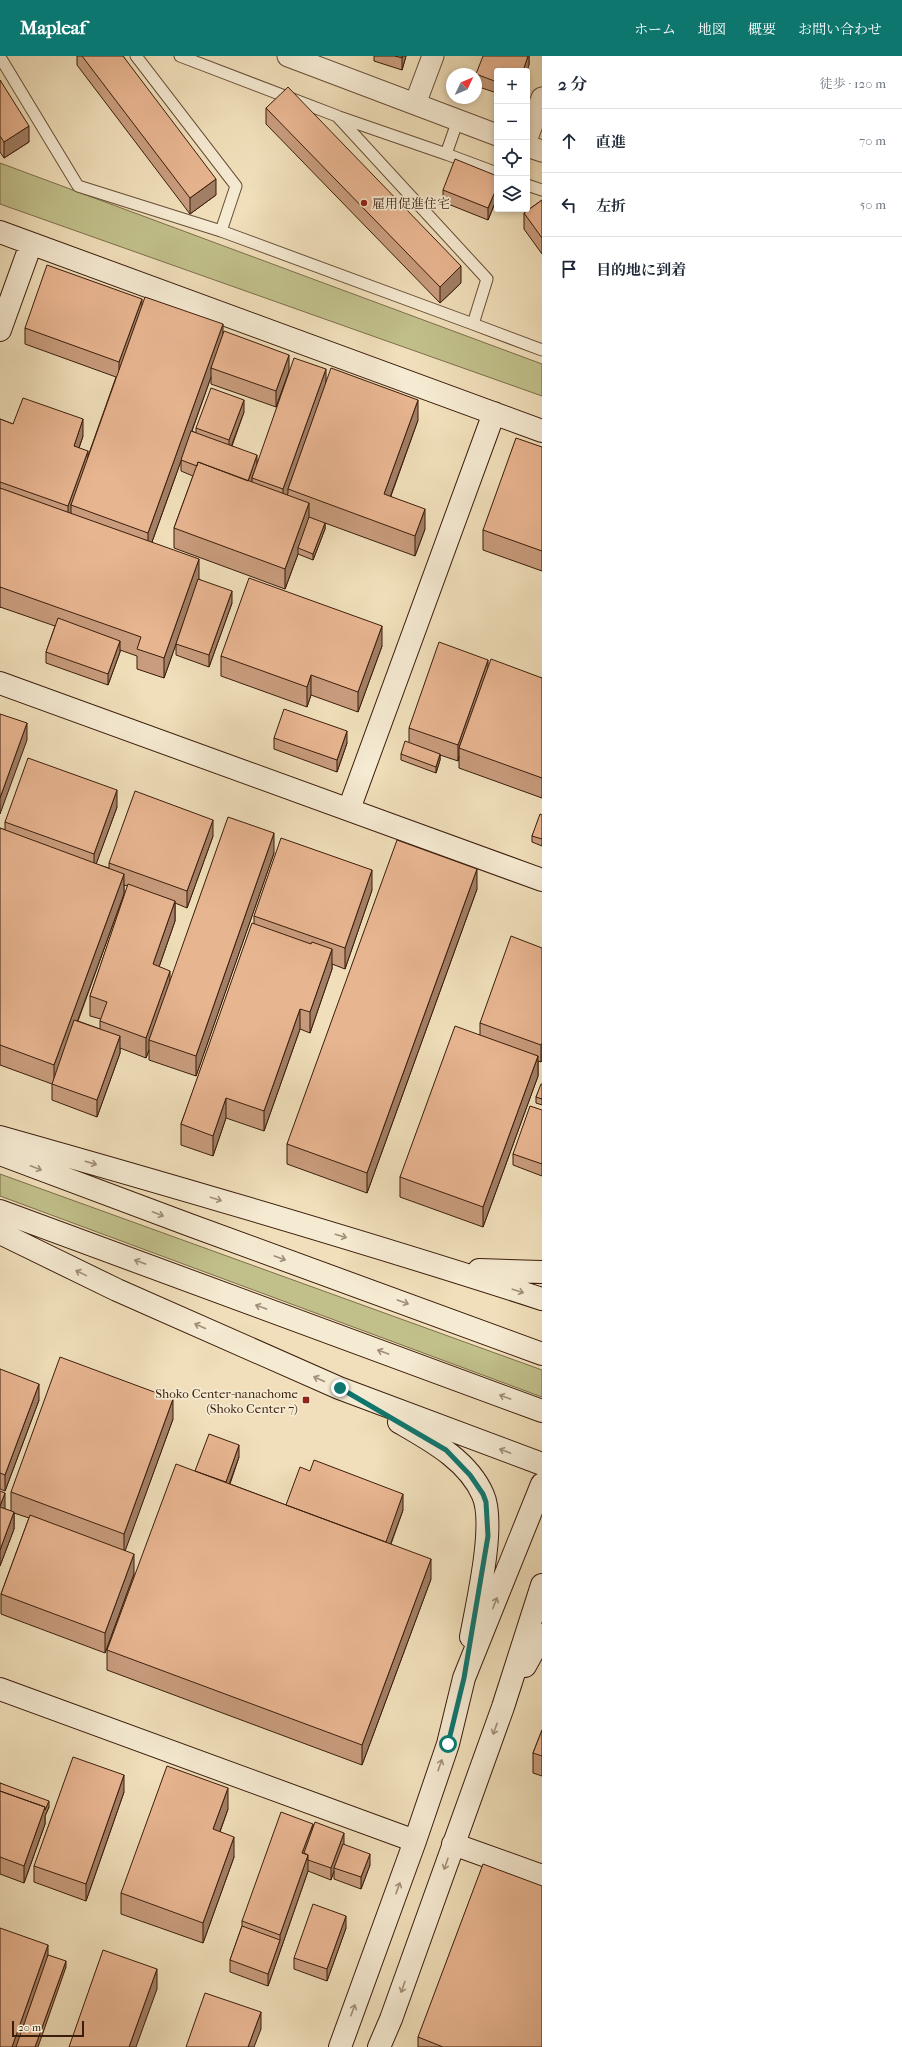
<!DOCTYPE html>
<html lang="ja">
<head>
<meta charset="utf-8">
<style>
  :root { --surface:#fff; --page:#f2f2f3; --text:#1f2937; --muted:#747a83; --line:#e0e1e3; --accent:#0f766e }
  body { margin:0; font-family:"IM FELL French Canon","Noto Serif JP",serif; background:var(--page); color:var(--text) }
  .controls { position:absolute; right:12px; top:12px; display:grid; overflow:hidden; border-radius:4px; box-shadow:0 2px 6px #0003 }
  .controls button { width:36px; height:36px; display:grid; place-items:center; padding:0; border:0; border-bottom:1px solid var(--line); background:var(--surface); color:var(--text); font:20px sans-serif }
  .compass { position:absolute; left:446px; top:12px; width:36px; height:36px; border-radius:50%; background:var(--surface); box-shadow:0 2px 6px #0003; rotate:46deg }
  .scale { position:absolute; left:12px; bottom:10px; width:72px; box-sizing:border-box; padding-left:4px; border:2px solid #3b1d0b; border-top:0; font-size:11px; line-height:14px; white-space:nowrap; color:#3b1d0b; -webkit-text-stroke:3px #f5ead2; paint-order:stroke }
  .stop { position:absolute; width:12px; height:12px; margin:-9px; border:3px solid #0f766e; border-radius:50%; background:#fff }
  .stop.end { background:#0f766e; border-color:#fff; box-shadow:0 1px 4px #0008 }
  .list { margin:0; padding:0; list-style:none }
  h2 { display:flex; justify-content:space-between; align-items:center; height:52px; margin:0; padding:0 16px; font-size:17px }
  h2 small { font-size:13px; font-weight:400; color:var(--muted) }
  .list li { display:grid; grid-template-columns:26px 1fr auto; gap:12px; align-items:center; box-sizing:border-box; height:64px; padding:0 16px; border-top:1px solid var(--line) }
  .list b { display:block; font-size:15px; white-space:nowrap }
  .list em { font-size:13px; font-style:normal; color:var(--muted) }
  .icon { flex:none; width:22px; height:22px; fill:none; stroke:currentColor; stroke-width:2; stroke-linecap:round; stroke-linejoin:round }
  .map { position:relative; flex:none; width:542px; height:1991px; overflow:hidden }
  header { display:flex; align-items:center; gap:24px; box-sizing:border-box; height:56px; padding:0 20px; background:var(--accent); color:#fff }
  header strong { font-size:19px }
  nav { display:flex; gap:22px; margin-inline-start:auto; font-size:14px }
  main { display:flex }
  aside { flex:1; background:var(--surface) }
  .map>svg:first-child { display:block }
</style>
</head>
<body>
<header>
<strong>Mapleaf</strong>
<nav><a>ホーム</a><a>地図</a><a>概要</a><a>お問い合わせ</a></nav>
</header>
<main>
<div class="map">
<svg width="542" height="1991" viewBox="0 0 542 1991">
  <rect width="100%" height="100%" fill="#f0dfba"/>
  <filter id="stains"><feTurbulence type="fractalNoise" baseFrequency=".005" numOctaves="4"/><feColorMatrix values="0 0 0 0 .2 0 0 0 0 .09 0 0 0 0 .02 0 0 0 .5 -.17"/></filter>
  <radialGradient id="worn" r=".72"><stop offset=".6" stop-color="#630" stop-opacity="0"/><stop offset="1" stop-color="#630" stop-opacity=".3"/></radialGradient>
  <!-- green -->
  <path fill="#c1c08b" stroke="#7e6e4b" d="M0,107L542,308V340L0,148Z
    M0,1118L542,1314V1341L0,1140Z"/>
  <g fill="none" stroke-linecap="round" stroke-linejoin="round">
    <!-- lane casing -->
    <g stroke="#684e37" stroke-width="13">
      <path id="lane" d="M180,0L337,60L487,223L473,268L542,294
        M0,1L78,130L221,175L236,130L136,0
        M339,61L446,98
        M458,64L446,98L497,117
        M527,129L542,134
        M221,175L473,268"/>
    </g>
    <!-- street casing -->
    <g stroke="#684e37" stroke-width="23">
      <path id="street" d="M288,0L497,79
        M415,48L433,0
        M527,82L542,42
        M527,90L542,95"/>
    </g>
    <!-- secondary casing -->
    <g stroke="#3b1d0b" stroke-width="24">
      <path id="secondary" d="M0,176L542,375
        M0,274L31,188
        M0,627L542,824
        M349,753L494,357
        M0,1081C181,1132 363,1185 542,1243
        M0,1098L187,1168L542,1298
        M0,1155L542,1355
        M0,1177L117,1234L339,1332L542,1408
        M479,1214L542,1216
        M399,1366C430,1384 468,1404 483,1439C496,1468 477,1548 471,1581
        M525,1610L542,1579
        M0,1633L415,1785
        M453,1788L542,1820
        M340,1991L415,1785L448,1688L464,1622L542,1428
        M379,1991L391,1963L503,1651L542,1529"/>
    </g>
    <!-- lane -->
    <use href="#lane" stroke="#f5ead2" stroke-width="11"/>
    <!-- street -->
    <use href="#street" stroke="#f5ead2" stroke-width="21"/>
    <!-- secondary -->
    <use href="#secondary" stroke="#f5ead2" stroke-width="22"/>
  </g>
  <!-- wall -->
  <path fill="#c89c7d" stroke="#3b1d0b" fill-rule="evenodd" d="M77,0H123L216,139L190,158L77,9Z
    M374,0H406L402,14L374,5Z
    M529,0V9L497,15V37L476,30V18Z
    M0,24L29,86L4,102L0,96Z
    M266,52L461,227L440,247L266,68Z
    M497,120V142L488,164L443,146V134Z
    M542,144V198L524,173V157Z
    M142,249L223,279L289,315L276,351L211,328V321L192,375L196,377V372L244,356L232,390L257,406L326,328L418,364L391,440L425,473L415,500L325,467V473L313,504L298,498L285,533L174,492V472L193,420L181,415V405L152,486L199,523L232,547L209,611L176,599V588L164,622L137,613V600L120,594V596L108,629L46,607V596L55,570L0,551V552V363L13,368L83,380L79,392L88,400L116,321L25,288V272Z
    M542,391V515L483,494V474Z
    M382,590L358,656L311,639L307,651L221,620V600Z
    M488,612L542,622V742L459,712V700L458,705L440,699V704L436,717L401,704V698L409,686V672Z
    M274,682L347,687L337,716L274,693Z
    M117,751L96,808L109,812V807L213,780L187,852L175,847V865L159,911L170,925L274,797L196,1020L149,1004V994L146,1002L120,992V997L97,1061L52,1044V1028L0,1009V772L5,774V766ZM124,829L128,830L90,940V960L101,963L100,965V973L78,965L124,838Z
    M542,759V790L532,786V780Z
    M477,833L367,1137L287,1108V1088Z
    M372,834L345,913L332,908V913L310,977L300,973L264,1075L226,1062L213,1100L181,1089V1068L254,868V860Z
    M542,892V1004L541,1006L538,1005V1020L483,1171L400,1141V1121L480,978V967Z
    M542,1028V1049L536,1047V1041Z
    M542,1054V1120L513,1109V1098Z
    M0,1313L39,1344L5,1435L0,1433Z
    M173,1363L125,1494L134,1518L105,1597L1,1558V1538L29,1462L14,1457V1473L0,1510V1435L5,1453L11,1455V1436Z
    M239,1401L230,1428L286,1449L403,1454L391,1488L431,1523L362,1709L107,1614V1594L195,1415Z
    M542,1674V1720L533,1717V1697Z
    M0,1727L49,1751L45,1760V1768L24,1827L0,1818Z
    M124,1736L86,1845L34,1826V1810Z
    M228,1753L220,1776L234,1801L203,1887L121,1858V1837Z
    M313,1773L344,1789L370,1809L361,1833L334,1823V1815L331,1824L308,1815L268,1930L230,1916V1904L242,1870V1865Z
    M346,1872L327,1925L294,1913V1902Z
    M418,1981L542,1991H418Z"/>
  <!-- shaded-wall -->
  <path fill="#a27f66" stroke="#3b1d0b" d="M402,0H406L402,14Z
    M528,0H529V9L527,15H523Z
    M29,70V86L4,102V86Z
    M216,123V139L190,158V142Z
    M497,131V142L488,164V152Z
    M461,210V227L440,247V231Z
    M142,243V260L119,323V306Z
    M223,268V289L211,312V321L148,497V477Z
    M289,299V315L276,351V335Z
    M326,313V330L288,433V437L283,450V433Z
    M244,344V356L229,396V384Z
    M418,344V364L384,458V438Z
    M83,363V380L74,406V390Z
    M88,395V411L71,449V460L68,467V450Z
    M257,399V410L252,422V427L247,428Z
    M309,447V467L298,492V498L285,533V513Z
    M425,453V473L415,500V480Z
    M325,467V473L313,504V498Z
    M199,503V523L164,622V602Z
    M232,535V547L209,611V599Z
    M382,570V590L358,656V636Z
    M120,585V596L108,629V618Z
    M488,604V620L459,692V700L458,705V689Z
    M311,619V639L307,651V631Z
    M27,667V684L0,758V742Z
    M347,675V687L337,716V704Z
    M440,698V704L436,717V711Z
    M117,734V751L94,814V798Z
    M213,764V780L187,852V835Z
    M274,777V797L196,1020V1000Z
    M477,813V833L367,1137V1117Z
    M372,814V834L345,913V892Z
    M124,818V838L54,1029V1009Z
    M175,845V865L153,928V908Z
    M332,893V913L310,977V956Z
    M170,915V935L149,984V994L146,1002V982Z
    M300,953V973L264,1075V1055Z
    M120,980V997L97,1061V1044Z
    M542,987V1004L541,1006V989Z
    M538,1000V1020L483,1171V1151Z
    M226,1042V1062L213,1100V1080Z
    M39,1328V1344L5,1435V1419Z
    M173,1343V1363L124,1498V1478Z
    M239,1389V1401L223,1445V1434Z
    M5,1437V1453L0,1466V1450Z
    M403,1438V1454L384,1506V1489Z
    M14,1456V1473L0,1510V1494Z
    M134,1498V1518L105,1597V1577Z
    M431,1503V1523L362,1709V1689Z
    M124,1719V1736L86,1845V1828Z
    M228,1732V1753L213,1794V1773Z
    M49,1745V1751L45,1760V1768L24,1827V1810L45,1751Z
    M313,1768V1784L306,1803L302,1797Z
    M344,1777V1789L334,1812V1815L331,1824V1812Z
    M234,1781V1801L203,1887V1867Z
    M370,1798V1809L361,1833V1821Z
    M308,1799V1815L268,1930V1918L280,1884V1879Z
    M346,1860V1872L327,1925V1913Z
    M48,1889V1905L18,1991H12Z
    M66,1905V1911L38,1991H35Z
    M157,1913V1933L136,1991H129Z
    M261,1956V1973L254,1991H248Z"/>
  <!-- building -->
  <path fill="#e8b591" stroke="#3b1d0b" d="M82,0H123L216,123L190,142Z
    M395,0H402V2Z
    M483,0H528L523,15H497V26L476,18Z
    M0,24L29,70L4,86L0,80Z
    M288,31L461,210L440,231L266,52Z
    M455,103L497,120V131L488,152L443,134Z
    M542,144V182L524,157Z
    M47,209L142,243L119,306L25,272Z
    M145,241L223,268L148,477L71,449Z
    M224,275L289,299L276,335L211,312Z
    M294,302L326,313L283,433L252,422Z
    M331,312L418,344L384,438L425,453L415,480L288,433Z
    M211,332L244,344L229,384L196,372Z
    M23,342L83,363L74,390L88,395L68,450L0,426V363L13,368Z
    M191,375L257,399L248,425L198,406L197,410L181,404Z
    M516,382L542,391V495L483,474Z
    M198,406L309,447L285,513L174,472Z
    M0,432L199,503L164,602L137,593L141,581L0,531V532Z
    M309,461L325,467L313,498L298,492Z
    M249,522L382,570L358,636L311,619L307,631L221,600Z
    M198,523L232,535L209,599L176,588Z
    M58,562L120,585L108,618L46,596Z
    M439,586L488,604L458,689L409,672Z
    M491,603L542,622V722L459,692Z
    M284,653L347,675L337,704L274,682Z
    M0,658L27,667L0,742Z
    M405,685L440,698L436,711L401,698Z
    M28,702L117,734L94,798L5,766Z
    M135,735L213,764L187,835L109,807Z
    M540,758L542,759V783L532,780Z
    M228,761L274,777L196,1000L149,984Z
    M0,772L124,818L54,1009L0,989Z
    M281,782L372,814L345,892L254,860Z
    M397,784L477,813L367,1117L287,1088Z
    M128,828L175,845L153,908L170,915L146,982L100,965L107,946L90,940Z
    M252,867L311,888L312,886L332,893L310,956L300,953L264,1055L226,1042L213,1080L181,1068Z
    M511,880L542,892V987L541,989L480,967Z
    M74,964L120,980L97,1044L52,1028Z
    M455,970L538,1000L483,1151L400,1121Z
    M541,1028H542V1043L536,1041Z
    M530,1050L542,1054V1108L513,1098Z
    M60,1301L173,1343L124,1478L11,1436Z
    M0,1313L39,1328L5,1419L0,1417Z
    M209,1378L239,1389L226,1426L195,1415Z
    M314,1404L403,1438L386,1486L286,1449L300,1411L310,1415Z
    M176,1408L431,1503L362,1689L107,1594Z
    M0,1435L5,1437L0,1450Z
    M0,1451L14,1456L0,1494Z
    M30,1459L134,1498L105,1577L1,1538Z
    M542,1674V1700L533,1697Z
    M73,1701L124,1719L86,1828L34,1810Z
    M167,1710L228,1732L213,1773L234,1781L203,1867L121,1837Z
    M0,1727L49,1745L45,1754V1751L0,1735Z
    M0,1735L45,1751L24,1810L0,1801Z
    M281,1756L313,1768L302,1797L308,1799L280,1879L242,1865Z
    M315,1766L344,1777L331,1812L308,1804V1799L304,1797Z
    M343,1788L370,1798L361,1821L334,1812Z
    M483,1808L542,1830V1991H443L418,1981Z
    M313,1848L346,1860L327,1913L294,1902Z
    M242,1870L280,1884L268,1918L230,1904Z
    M0,1872L48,1889L12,1991H0Z
    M103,1894L157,1913L129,1991H69Z
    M48,1899L66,1905L35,1991H16Z
    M205,1937L261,1956L248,1991H186Z"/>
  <!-- one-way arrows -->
  <defs><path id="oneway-shaft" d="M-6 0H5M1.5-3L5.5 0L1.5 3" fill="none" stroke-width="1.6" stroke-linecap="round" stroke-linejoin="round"/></defs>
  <g stroke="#a18e78">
    <use href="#oneway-shaft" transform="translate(91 1107) rotate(16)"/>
    <use href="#oneway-shaft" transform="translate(36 1112) rotate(21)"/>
    <use href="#oneway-shaft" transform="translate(216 1143) rotate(17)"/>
    <use href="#oneway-shaft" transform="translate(158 1158) rotate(21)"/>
    <use href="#oneway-shaft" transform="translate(341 1180) rotate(17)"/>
    <use href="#oneway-shaft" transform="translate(280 1202) rotate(20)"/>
    <use href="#oneway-shaft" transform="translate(140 1206) rotate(-160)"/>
    <use href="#oneway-shaft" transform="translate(81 1217) rotate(-154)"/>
    <use href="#oneway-shaft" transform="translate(518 1235) rotate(18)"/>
    <use href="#oneway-shaft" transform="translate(403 1246) rotate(20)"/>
    <use href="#oneway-shaft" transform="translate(261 1251) rotate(-160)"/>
    <use href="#oneway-shaft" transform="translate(200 1270) rotate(-156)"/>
    <use href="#oneway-shaft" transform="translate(383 1296) rotate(-160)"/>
    <use href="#oneway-shaft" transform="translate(319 1323) rotate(-156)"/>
    <use href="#oneway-shaft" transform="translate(505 1341) rotate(-160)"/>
    <use href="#oneway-shaft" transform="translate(505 1395) rotate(-159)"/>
    <use href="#oneway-shaft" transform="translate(495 1547) rotate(-68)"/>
    <use href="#oneway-shaft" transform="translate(495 1673) rotate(110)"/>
    <use href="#oneway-shaft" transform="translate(440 1709) rotate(-71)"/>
    <use href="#oneway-shaft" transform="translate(446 1808) rotate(109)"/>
    <use href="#oneway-shaft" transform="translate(398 1832) rotate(-70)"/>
    <use href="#oneway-shaft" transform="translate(403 1931) rotate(109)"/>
    <use href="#oneway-shaft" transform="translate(353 1954) rotate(-70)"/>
  </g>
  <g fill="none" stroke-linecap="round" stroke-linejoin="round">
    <!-- route -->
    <path stroke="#0f766e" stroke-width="5" d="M340,1332L446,1394L470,1419L483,1438L486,1446L488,1480L464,1622L448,1688"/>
  </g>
  <!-- markers -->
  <g fill="#8f2418" stroke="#f5ead2" stroke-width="1.5">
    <circle cx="364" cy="147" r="4"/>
    <rect x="302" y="1340" width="8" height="8" rx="2"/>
  </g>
  <g text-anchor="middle" stroke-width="3.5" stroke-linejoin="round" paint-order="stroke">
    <!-- poi labels -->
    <g font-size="13" fill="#3b1d0b" stroke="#f5ead2" text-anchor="start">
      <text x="372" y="152">雇用促進住宅</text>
      <text x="298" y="1342" text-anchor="end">Shoko Center-nanachome<tspan x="298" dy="15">(Shoko Center 7)</tspan></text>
    </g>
  </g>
  <rect width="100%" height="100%" filter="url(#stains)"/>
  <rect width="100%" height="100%" fill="url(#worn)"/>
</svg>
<div class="controls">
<button>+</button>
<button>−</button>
<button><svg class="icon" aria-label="locate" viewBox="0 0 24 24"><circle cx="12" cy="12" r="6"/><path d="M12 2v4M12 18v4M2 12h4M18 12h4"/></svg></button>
<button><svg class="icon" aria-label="layers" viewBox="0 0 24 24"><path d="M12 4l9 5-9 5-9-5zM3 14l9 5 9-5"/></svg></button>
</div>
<svg class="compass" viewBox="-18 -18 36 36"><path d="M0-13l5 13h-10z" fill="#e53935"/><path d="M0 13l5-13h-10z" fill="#747a83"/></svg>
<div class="scale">20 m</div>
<div class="stop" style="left:448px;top:1688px"></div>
<div class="stop end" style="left:340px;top:1332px"></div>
</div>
<aside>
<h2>2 分<small>徒歩 · 120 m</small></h2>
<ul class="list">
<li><svg class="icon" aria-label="ahead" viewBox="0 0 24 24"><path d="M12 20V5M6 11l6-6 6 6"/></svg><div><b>直進</b></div><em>70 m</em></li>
<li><svg class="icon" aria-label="left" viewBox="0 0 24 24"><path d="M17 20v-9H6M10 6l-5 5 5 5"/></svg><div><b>左折</b></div><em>50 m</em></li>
<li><svg class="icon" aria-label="arrive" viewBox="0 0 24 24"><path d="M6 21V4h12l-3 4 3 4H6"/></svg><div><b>目的地に到着</b></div></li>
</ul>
</aside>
</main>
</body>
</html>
